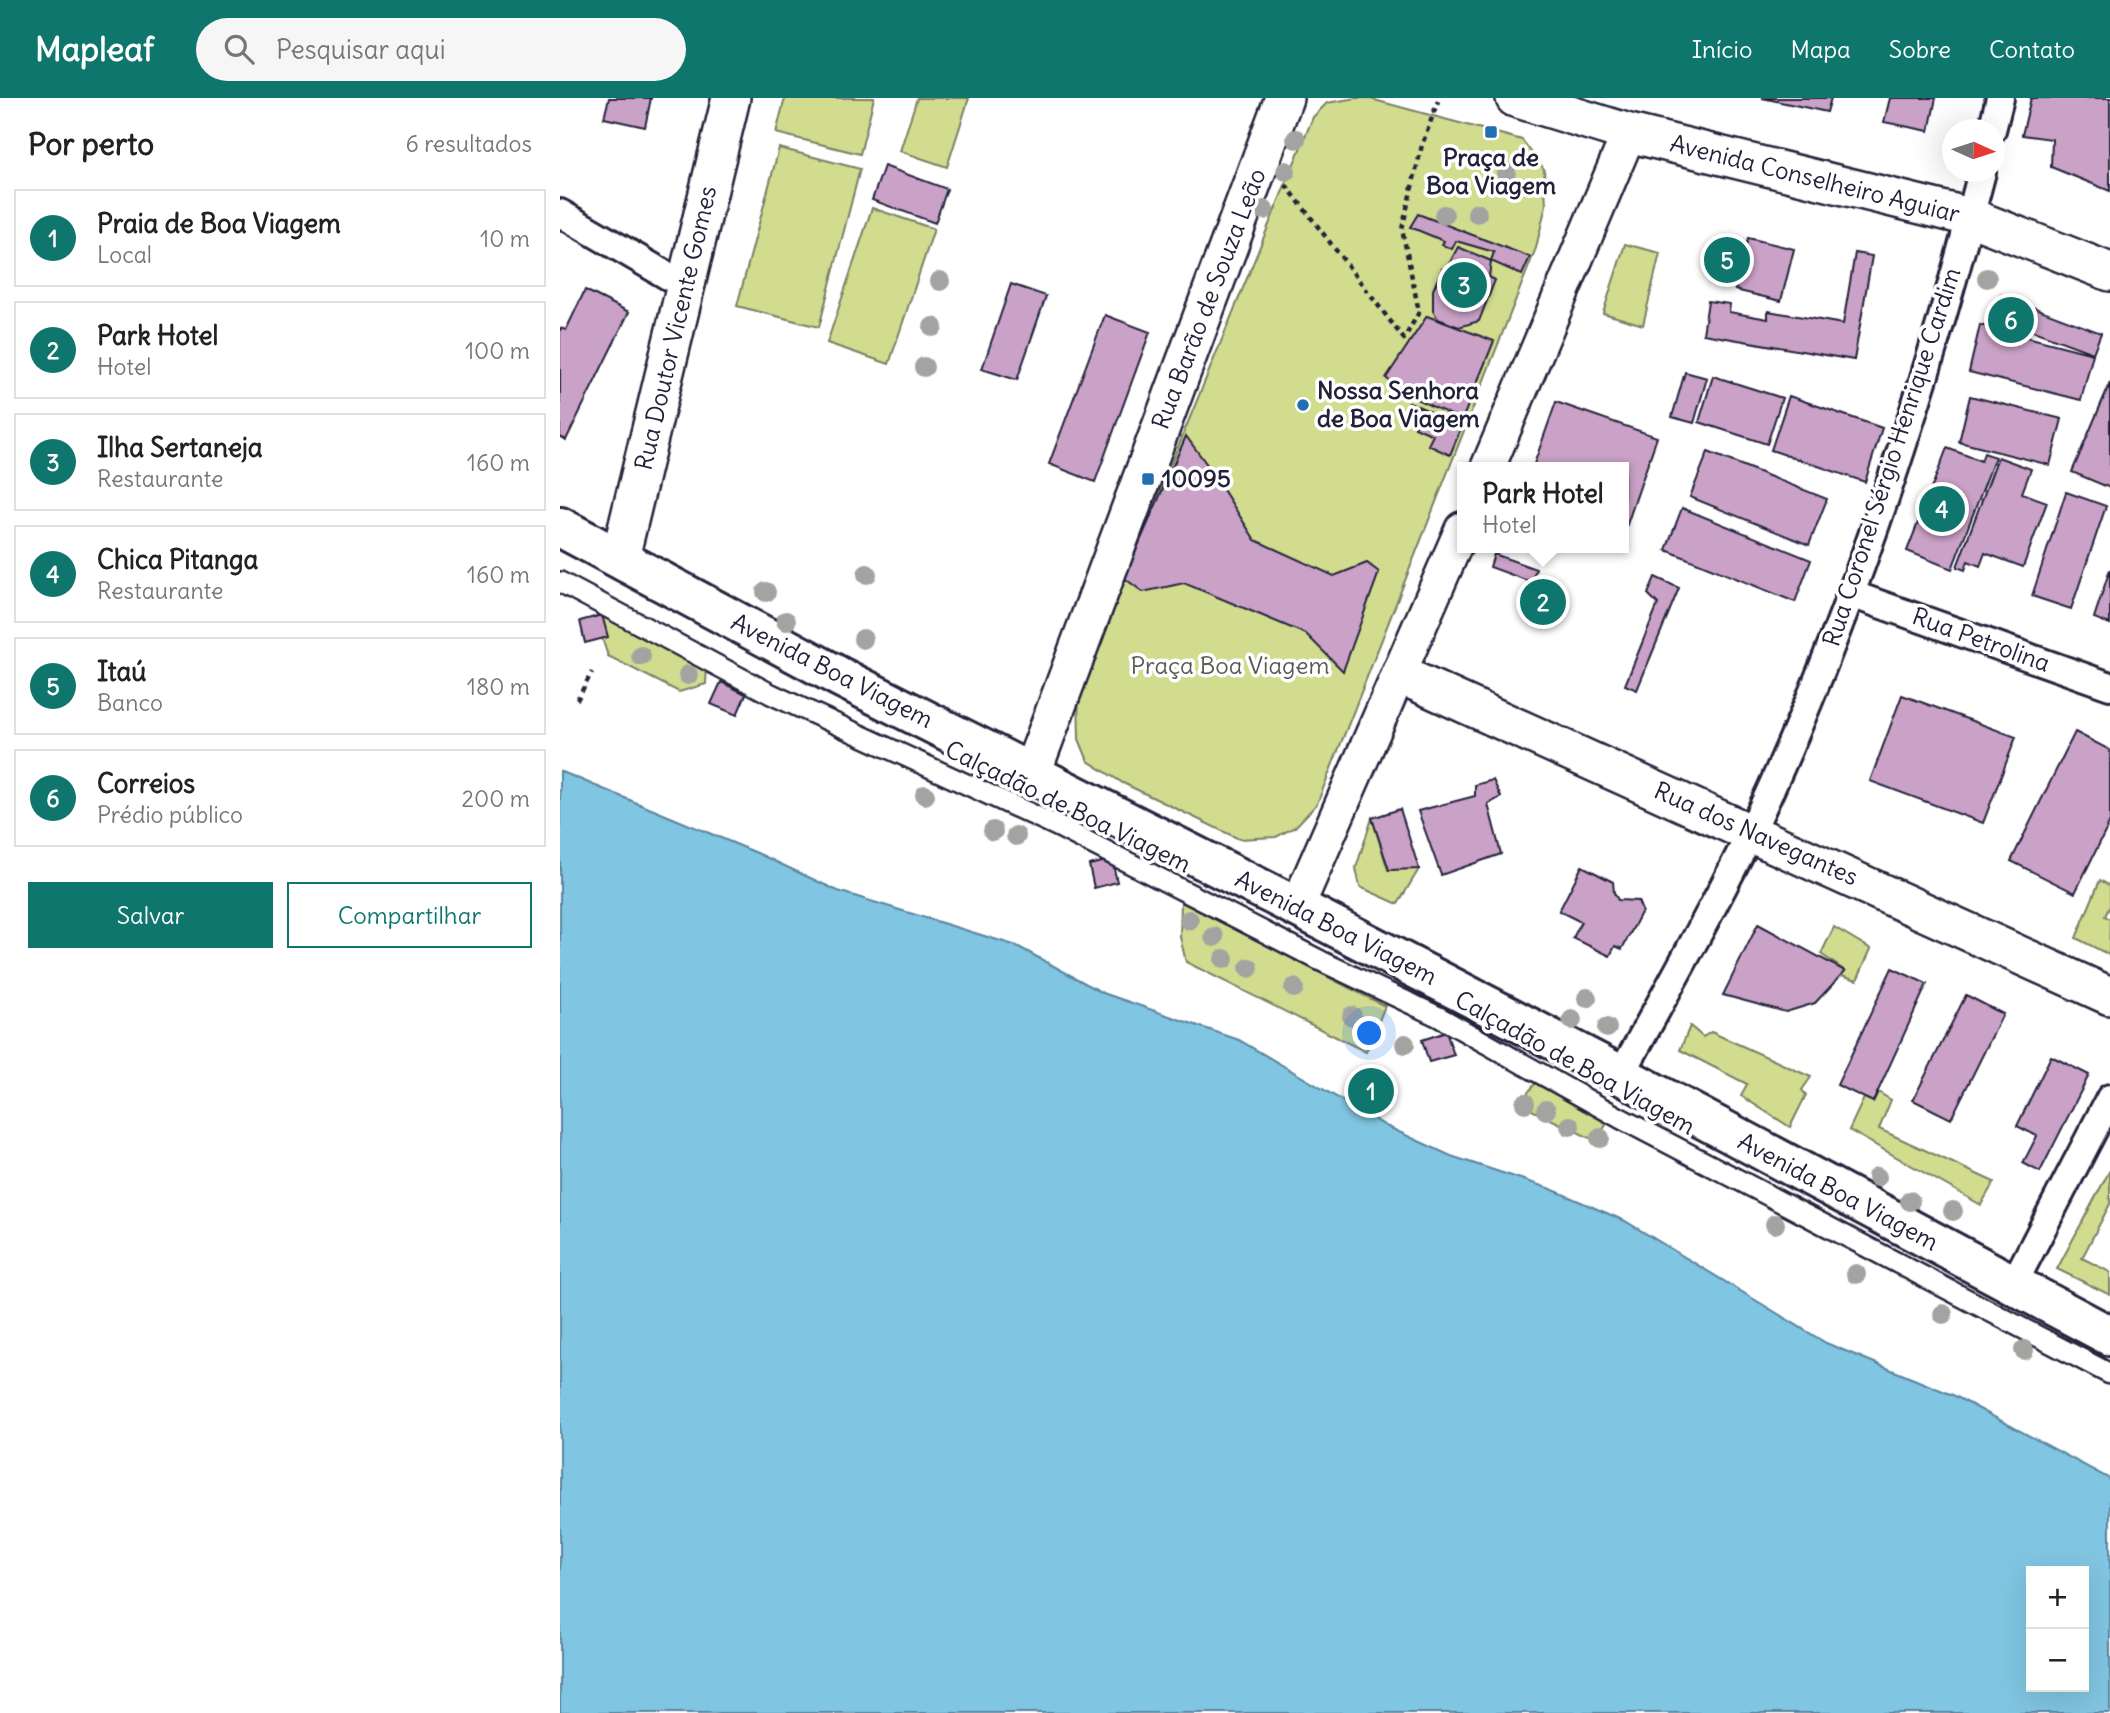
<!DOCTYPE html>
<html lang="pt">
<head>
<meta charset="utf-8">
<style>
  :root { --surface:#fff; --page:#f6f6f6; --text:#222; --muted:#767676; --line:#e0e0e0; --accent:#0f766e }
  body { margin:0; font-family:Delius,sans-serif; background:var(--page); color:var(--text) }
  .controls { position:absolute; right:21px; bottom:21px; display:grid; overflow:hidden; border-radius:0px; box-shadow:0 7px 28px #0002 }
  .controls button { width:63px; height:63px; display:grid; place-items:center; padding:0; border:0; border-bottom:2px solid var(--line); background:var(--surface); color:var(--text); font:35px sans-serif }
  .compass { position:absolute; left:1382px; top:21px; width:63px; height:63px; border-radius:50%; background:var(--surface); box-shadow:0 7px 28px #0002; rotate:93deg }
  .you { position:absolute; left:810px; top:936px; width:24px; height:24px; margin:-18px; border:5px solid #fff; border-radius:50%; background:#1a73e8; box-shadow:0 0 0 10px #1a73e833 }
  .badge { display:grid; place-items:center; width:46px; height:46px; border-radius:50%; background:var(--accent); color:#fff; font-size:23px; font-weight:700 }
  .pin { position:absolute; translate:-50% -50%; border:4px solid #fff; box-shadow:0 2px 7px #0006 }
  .popup { position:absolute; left:897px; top:364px; width:172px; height:91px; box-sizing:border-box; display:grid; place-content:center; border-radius:0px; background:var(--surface); filter:drop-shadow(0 2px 5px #0005); font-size:23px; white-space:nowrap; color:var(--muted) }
  .popup b { font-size:26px; color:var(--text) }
  .popup::after { content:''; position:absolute; left:50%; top:100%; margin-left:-14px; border:14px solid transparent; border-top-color:var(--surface) }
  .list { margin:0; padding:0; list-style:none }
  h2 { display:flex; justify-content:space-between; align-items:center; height:91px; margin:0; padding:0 28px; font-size:30px }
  h2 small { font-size:23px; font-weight:400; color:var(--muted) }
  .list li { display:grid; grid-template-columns:46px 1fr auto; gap:21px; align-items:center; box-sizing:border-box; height:98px; margin:0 14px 14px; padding:0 14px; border:2px solid var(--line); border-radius:0px }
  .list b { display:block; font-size:26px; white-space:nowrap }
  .list p { margin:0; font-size:23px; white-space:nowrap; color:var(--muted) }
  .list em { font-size:23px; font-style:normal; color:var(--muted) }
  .actions { display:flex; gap:14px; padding:21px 28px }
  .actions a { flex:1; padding:16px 0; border:2px solid var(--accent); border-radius:0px; text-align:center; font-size:24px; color:var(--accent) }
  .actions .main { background:var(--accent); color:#fff }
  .icon { flex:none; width:38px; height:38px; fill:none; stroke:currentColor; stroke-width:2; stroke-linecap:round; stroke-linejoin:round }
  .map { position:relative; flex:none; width:1550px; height:1615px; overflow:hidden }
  header { display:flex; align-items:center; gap:42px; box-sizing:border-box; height:98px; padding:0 35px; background:var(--accent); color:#fff }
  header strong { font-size:33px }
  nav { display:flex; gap:38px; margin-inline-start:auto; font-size:24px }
  .search { width:490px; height:63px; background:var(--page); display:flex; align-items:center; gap:18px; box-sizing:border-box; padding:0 24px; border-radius:38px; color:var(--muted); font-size:26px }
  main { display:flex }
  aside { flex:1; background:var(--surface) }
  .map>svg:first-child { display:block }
</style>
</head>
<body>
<header>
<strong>Mapleaf</strong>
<div class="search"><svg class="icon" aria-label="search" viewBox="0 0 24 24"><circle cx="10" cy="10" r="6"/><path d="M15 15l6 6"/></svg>Pesquisar aqui</div>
<nav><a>Início</a><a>Mapa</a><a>Sobre</a><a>Contato</a></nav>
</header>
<main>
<aside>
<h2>Por perto<small>6 resultados</small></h2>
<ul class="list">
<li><span class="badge">1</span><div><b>Praia de Boa Viagem</b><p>Local</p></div><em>10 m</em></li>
<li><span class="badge">2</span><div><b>Park Hotel</b><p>Hotel</p></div><em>100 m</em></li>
<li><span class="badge">3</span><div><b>Ilha Sertaneja</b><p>Restaurante</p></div><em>160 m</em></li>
<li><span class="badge">4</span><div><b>Chica Pitanga</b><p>Restaurante</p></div><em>160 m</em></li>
<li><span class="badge">5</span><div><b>Itaú</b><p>Banco</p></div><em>180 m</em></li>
<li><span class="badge">6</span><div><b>Correios</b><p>Prédio público</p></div><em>200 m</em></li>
</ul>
<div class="actions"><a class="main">Salvar</a><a>Compartilhar</a></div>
</aside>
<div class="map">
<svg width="1550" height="1615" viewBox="0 0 1550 1615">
  <rect width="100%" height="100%" fill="#fff"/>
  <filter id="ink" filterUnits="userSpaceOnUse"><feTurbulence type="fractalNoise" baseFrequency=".0143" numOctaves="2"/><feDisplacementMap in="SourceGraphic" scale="14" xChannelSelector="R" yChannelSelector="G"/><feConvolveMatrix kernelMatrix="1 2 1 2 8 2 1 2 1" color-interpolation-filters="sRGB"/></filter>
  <g filter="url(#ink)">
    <!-- green -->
    <path fill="#d1dc8f" stroke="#7a7f65" stroke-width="2" d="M225,0H314L300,56L216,35Z
      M357,0H409L387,69L340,53Z
      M796,0H807L962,42L984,71L986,107L976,150L757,706L735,729L716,739L679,741L563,685L528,663L519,641L518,593L753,19L767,5Z
      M219,50L300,71L259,229L177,208Z
      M312,110L374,131L329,266L267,245Z
      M1065,146L1100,155L1083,227L1043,215Z
      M44,510L147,566L146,586L119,594L48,558L35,519Z
      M812,720L828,772L855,763L859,771L838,806L800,789L796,770Z
      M1540,782L1550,788V808L1545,818L1550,821L1549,857L1516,840Z
      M621,804L825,908L806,954L626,864L620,839Z
      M1274,829L1311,851L1297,882L1281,877L1285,873L1261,856Z
      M1130,928L1143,939L1151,934L1251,979L1242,992L1246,997L1230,1029L1181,998L1187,986L1120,952Z
      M978,982L1049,1022L1036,1043L959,1006Z
      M1318,994L1331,1002L1319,1031L1434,1084L1421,1107L1289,1032L1304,1000L1313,1004Z
      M1550,1072V1106L1522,1160L1550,1174V1197L1497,1171Z"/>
    <!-- water -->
    <path fill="#80c5e1" stroke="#5a849f" stroke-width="2" fill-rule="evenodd" d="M0,673L197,755L278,793L457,848L543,895L679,942L826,1028L891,1058L991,1091L1065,1123L1266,1245L1395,1298L1550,1381V1615H0ZM1471,1473H1524V1589H1471Z"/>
    <!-- building -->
    <path fill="#cba2c7" stroke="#22223b" stroke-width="2" d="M49,0H91L85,29L44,20Z
      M1202,0H1271L1267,14Z
      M1330,0H1376L1369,33L1324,24Z
      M1471,0H1550V93L1491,69L1492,41L1462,37Z
      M324,68L387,91L375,125L312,102Z
      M858,116L970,159L962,177L931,163L934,154L896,143L892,151L882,147L884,143L850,129Z
      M1188,140L1234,151L1221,203L1175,192Z
      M898,149L931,163L929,179L935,182L919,223L899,229L878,221L873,213V192L882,171L885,174Z
      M1295,155L1312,158L1294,262L1143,236L1148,203L1170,206L1169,214L1208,221V213L1283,226Z
      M451,186L486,198L457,282L422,271Z
      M25,192L69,214L6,342L0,339V230L6,232Z
      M1441,197L1541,235L1533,255L1433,218Z
      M545,217L590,234L535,384L489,366Z
      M867,218L934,243L902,322L845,296L826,280Z
      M1420,227L1533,256L1521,302L1409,274Z
      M1125,274L1147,280L1134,325L1112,319Z
      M1153,278L1222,300L1207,346L1139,324Z
      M1550,285V390L1512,374Z
      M1229,298L1322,330L1305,384L1211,352Z
      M1410,298L1502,321L1490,367L1399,344Z
      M849,304L902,328L890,357L868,347L873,337L855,329L859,320L845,314Z
      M996,304L1097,339L1064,435V369H973Z
      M626,338L648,368L695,442L774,478L807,465L819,474L783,573L746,536L624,485L583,494L564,480Z
      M1387,350L1421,363L1424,355L1435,359L1392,471L1347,453Z
      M1148,354L1267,401L1249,447L1130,399Z
      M1438,359L1471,371L1462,395L1487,404L1463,469L1425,455L1420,468L1408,463L1405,472L1397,469Z
      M1506,394L1546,408L1511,511L1472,498Z
      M1122,410L1251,462L1235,504L1106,452Z
      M934,456L976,471L971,484L930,469Z
      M1550,471V526L1534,520Z
      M1095,479L1119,490L1077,592L1065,587L1098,506L1088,496Z
      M42,517L48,539L25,545L20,523Z
      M161,584L186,596L177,617L151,606Z
      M1342,597L1456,639L1423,725L1310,683Z
      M1515,634L1550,652V724L1515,795L1451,763Z
      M933,682L941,699L928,706L941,756L881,777L858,713L915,698V687Z
      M840,711L859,771L829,772L812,720Z
      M552,762L557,784L534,790L529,767Z
      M1022,768L1053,784L1054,795L1058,802L1078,803L1082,813L1062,851L1055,848L1050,858L1013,840L1021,824L999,813Z
      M1198,826L1285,873L1255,905L1226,914L1163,897Z
      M1332,870L1367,886L1313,1004L1277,987Z
      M1406,897L1443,916L1391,1021L1353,1002Z
      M886,934L894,957L869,964L862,942Z
      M1491,958L1529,977L1480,1074L1463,1065L1477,1038L1457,1028Z"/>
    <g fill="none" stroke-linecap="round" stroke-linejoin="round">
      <!-- pedestrian casing -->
      <g stroke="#22223b" stroke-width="24">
        <path id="pedestrian" d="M0,484L211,596L497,728L761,863L879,919L1060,1020L1550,1276"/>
      </g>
      <!-- minor casing -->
      <g stroke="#22223b" stroke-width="32">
        <path id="minor" d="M1432,32L1440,0
          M0,115L125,188
          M1291,496L1550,588
          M1061,977C1112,883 1167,788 1211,691C1300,493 1368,283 1422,74
          M1453,1187L1550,1000"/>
      </g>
      <!-- tertiary casing -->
      <g stroke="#22223b" stroke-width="38">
        <path id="tertiary" d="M928,369L1069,35
          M737,809L902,431"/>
      </g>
      <!-- secondary casing -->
      <g stroke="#22223b" stroke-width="42">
        <path id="secondary" d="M955,0L1069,35L1410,119L1550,174
          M60,460L171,0
          M841,577L1550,898
          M471,677L724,0"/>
      </g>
      <!-- primary casing -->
      <g stroke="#22223b" stroke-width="44">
        <path id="primary" d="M0,429L280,579L737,809L1061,977L1550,1238"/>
      </g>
      <!-- path -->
      <path stroke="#22223b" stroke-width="4.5" stroke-dasharray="5 5" stroke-linecap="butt" d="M726,87L844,241L859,214L842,131L862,47L878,3
        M17,602L32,574"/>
      <!-- pedestrian -->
      <use href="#pedestrian" stroke="#fff" stroke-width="19"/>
      <!-- minor -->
      <use href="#minor" stroke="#fff" stroke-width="26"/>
      <!-- tertiary -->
      <use href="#tertiary" stroke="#fff" stroke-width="33"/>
      <!-- secondary -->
      <use href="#secondary" stroke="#fff" stroke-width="37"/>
      <!-- primary -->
      <use href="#primary" stroke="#fff" stroke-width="38"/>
    </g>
    <!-- trees -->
    <g fill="#a3a4a1">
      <circle cx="736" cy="41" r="10"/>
      <circle cx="726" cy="73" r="10"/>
      <circle cx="946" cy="74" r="10"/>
      <circle cx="704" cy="112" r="10"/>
      <circle cx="917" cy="115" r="10"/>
      <circle cx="884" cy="117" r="10"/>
      <circle cx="1427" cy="180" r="10"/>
      <circle cx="380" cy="183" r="10"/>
      <circle cx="373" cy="229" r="10"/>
      <circle cx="364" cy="269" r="10"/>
      <circle cx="307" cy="476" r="10"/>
      <circle cx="206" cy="494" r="10"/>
      <circle cx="226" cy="523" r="10"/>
      <circle cx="303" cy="541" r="10"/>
      <circle cx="81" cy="558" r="10"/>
      <circle cx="128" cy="577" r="10"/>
      <circle cx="365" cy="697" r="10"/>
      <circle cx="433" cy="733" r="10"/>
      <circle cx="456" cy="738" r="10"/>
      <circle cx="629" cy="822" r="10"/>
      <circle cx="654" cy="839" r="10"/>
      <circle cx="664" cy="861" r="10"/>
      <circle cx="689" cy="870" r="10"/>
      <circle cx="734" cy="890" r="10"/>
      <circle cx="1027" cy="900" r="10"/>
      <circle cx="792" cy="918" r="10"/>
      <circle cx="1012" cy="922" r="10"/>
      <circle cx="1047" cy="930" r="10"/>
      <circle cx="845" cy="946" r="10"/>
      <circle cx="965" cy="1005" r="10"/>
      <circle cx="986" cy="1012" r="10"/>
      <circle cx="1010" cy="1028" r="10"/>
      <circle cx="1040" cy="1040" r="10"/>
      <circle cx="1317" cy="1079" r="10"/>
      <circle cx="1350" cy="1103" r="10"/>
      <circle cx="1393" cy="1113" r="10"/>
      <circle cx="1215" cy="1126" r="10"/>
      <circle cx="1296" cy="1176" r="10"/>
      <circle cx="1383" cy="1216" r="10"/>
      <circle cx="1464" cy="1252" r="10"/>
    </g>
  </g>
  <!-- markers -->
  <g fill="#1f6fb2" stroke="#fff" stroke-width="2.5">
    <rect x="924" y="27" width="14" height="14" rx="3.5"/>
    <circle cx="743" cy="307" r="7"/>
    <rect x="581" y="374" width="14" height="14" rx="3.5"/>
  </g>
  <g text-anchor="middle" stroke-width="7" stroke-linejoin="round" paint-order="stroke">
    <!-- poi labels -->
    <g font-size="24" font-weight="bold" fill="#22223b" stroke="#fff" text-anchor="start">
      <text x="931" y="68" text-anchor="middle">Praça de<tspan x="931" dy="28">Boa Viagem</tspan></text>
      <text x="757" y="301">Nossa Senhora<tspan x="757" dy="28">de Boa Viagem</tspan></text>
      <text x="602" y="389">10095</text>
    </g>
    <!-- street labels -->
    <g font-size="24" fill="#22223b" stroke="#fff">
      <text transform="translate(1255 81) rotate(14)" y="8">Avenida Conselheiro Aguiar</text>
      <text transform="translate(649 201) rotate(-69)" y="8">Rua Barão de Souza Leão</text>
      <text transform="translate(116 230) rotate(-77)" y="8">Rua Doutor Vicente Gomes</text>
      <text transform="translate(1332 359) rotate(-72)" y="8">Rua Coronel Sérgio Henrique Cardim</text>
      <text transform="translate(1421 542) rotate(20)" y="8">Rua Petrolina</text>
      <text transform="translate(272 573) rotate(27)" y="8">Avenida Boa Viagem</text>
      <text transform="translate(508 709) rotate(26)" y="8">Calçadão de Boa Viagem</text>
      <text transform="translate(1196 736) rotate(24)" y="8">Rua dos Navegantes</text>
      <text transform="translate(776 830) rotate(27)" y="8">Avenida Boa Viagem</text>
      <text transform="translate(1015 965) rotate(29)" y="8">Calçadão de Boa Viagem</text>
      <text transform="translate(1278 1094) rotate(28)" y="8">Avenida Boa Viagem</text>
    </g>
    <!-- park labels -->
    <g font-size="24" fill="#575a54" stroke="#fff">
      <text x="670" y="576">Praça Boa Viagem</text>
    </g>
  </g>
</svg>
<div class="controls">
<button>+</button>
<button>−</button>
</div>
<svg class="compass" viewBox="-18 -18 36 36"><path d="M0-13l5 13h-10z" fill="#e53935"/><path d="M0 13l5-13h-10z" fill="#767676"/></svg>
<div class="you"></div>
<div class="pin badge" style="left:811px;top:993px">1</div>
<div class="pin badge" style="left:983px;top:504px">2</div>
<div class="popup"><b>Park Hotel</b>Hotel</div>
<div class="pin badge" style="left:904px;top:187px">3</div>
<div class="pin badge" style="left:1382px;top:411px">4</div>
<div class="pin badge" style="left:1167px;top:162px">5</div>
<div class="pin badge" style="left:1451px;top:222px">6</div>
</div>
</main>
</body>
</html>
